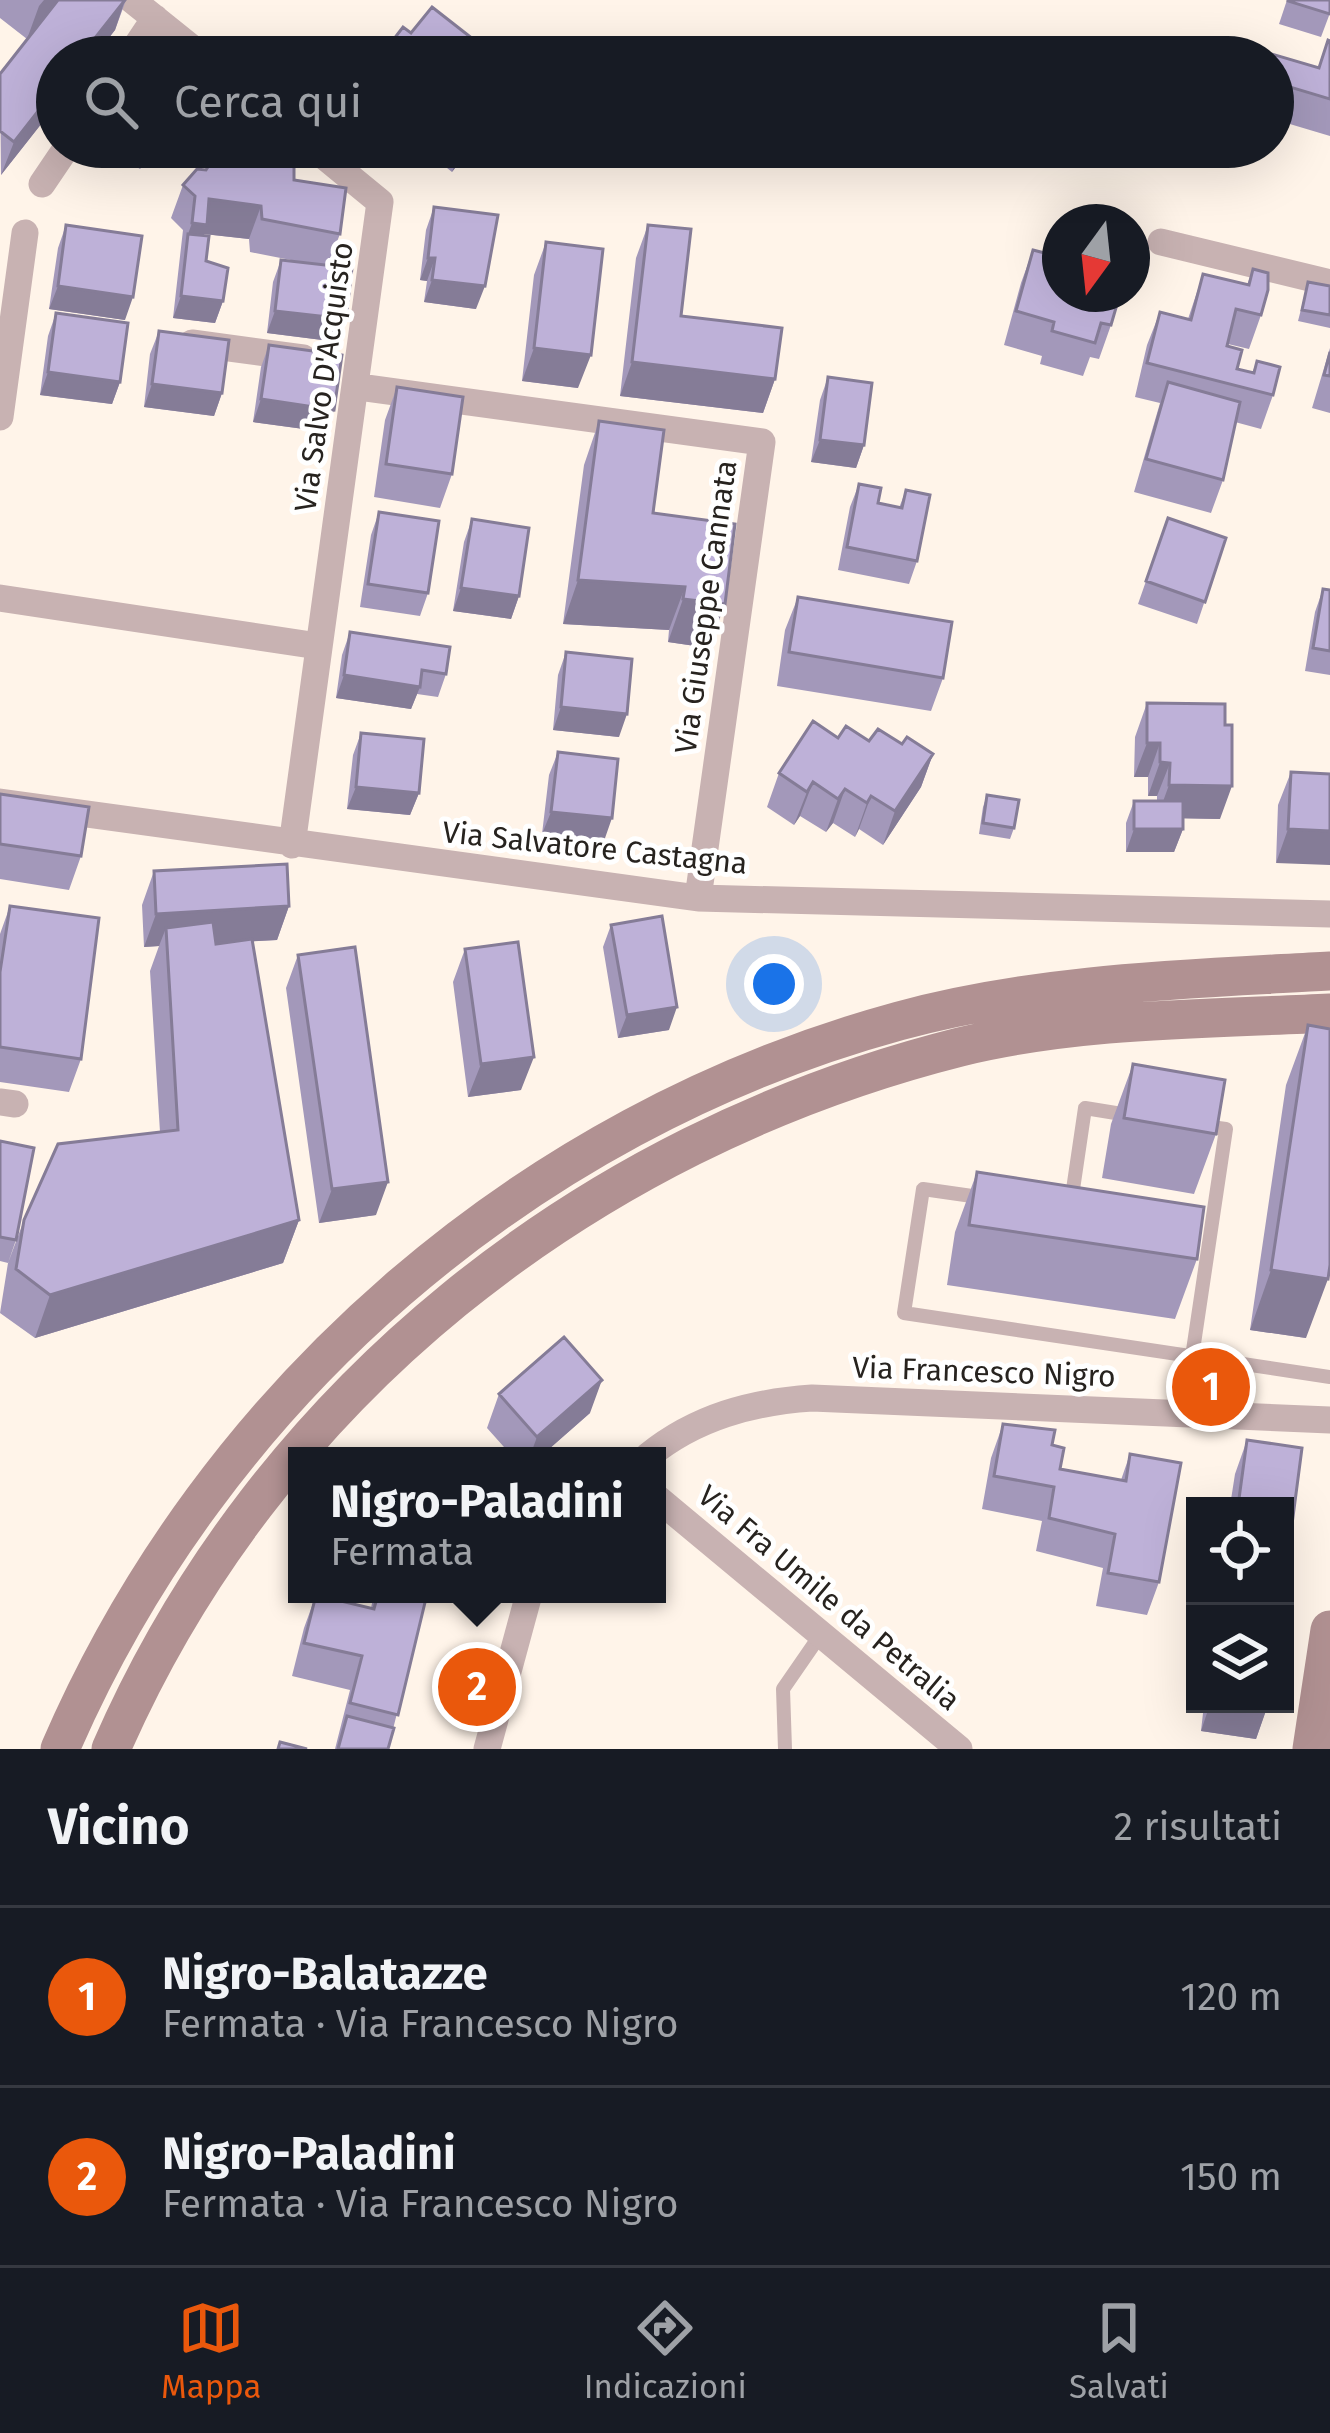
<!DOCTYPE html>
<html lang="it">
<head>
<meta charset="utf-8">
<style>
  :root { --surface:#171b24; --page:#20242c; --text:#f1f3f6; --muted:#9ea1a6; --line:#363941; --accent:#ea580c }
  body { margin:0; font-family:"Fira Sans",sans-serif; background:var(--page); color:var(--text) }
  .controls { position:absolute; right:36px; bottom:36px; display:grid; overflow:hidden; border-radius:0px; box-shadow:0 12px 48px #0002 }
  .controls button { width:108px; height:108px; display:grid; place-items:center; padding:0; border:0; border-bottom:3px solid var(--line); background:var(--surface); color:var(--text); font:60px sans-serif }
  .compass { position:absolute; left:1042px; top:204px; width:108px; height:108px; border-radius:50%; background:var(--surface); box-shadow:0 12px 48px #0002; rotate:195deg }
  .you { position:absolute; left:774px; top:984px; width:42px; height:42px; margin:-30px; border:9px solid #fff; border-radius:50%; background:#1a73e8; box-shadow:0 0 0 18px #1a73e833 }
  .badge { display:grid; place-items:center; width:78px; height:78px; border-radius:50%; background:var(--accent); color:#fff; font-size:39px; font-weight:700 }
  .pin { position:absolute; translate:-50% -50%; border:6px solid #fff; box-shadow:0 3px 12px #0006 }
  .popup { position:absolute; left:288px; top:1447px; width:378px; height:156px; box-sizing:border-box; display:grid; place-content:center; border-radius:0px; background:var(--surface); filter:drop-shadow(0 3px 9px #0005); font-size:39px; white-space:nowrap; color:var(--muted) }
  .popup b { font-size:45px; color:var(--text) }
  .popup::after { content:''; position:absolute; left:50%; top:100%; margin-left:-24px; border:24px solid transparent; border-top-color:var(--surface) }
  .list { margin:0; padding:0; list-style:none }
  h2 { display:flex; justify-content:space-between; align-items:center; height:156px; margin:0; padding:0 48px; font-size:51px }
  h2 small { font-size:39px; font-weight:400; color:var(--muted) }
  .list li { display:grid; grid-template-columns:78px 1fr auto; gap:36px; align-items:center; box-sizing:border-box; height:180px; padding:0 48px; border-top:3px solid var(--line) }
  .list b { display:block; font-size:45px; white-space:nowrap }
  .list p { margin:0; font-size:39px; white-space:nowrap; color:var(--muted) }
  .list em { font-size:39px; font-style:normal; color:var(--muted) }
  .icon { flex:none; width:66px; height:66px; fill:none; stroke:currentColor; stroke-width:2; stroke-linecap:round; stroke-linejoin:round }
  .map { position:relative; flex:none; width:1330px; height:1749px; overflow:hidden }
  .search { position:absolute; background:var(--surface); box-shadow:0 12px 48px #0002; left:36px; right:36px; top:36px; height:132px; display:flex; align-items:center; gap:30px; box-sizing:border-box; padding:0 42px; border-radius:66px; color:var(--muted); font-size:45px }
  .sheet { height:516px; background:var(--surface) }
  nav { display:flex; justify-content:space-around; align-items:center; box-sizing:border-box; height:168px; border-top:3px solid var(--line); background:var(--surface); font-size:33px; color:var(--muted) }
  nav a { display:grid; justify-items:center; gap:6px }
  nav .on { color:var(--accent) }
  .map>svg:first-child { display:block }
</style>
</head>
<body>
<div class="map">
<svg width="1330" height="1749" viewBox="0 0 1330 1749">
  <rect width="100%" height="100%" fill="#fff4e9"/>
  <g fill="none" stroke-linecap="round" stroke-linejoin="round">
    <!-- lane -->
    <path stroke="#c8b2b2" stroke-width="14" d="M986,1198L923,1189L904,1313L1330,1377
      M1071,1203L1085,1108L1128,1115
      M1192,1357L1226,1129L1203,1126
      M785,1749L783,1689L821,1634"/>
    <!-- street -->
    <path stroke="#c8b2b2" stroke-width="27" d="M132,0L203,57
      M129,57L155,18
      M42,184L67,147
      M1161,242L1330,283
      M192,343L303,358
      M359,387L762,442L698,898
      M0,417L25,233
      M0,598L318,646
      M0,802L698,898L1330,914
      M292,845L380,202L313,147
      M0,1102L15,1104
      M648,1456C696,1417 752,1402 812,1398L1330,1420
      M657,1498L959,1749
      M487,1749L529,1594"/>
    <!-- secondary -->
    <path stroke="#b19192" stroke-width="39" d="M60,1749C213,1394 526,1123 899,1021C1038,983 1187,979 1330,971
      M111,1749C266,1393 587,1141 960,1047C1079,1018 1209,1019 1330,1013
      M1312,1749L1330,1630"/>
  </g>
  <!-- wall -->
  <path fill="#a398ba" d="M0,0H126L115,30L1,175L0,74L27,39L0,18Z
    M1287,0H1330V13L1321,37L1279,24Z
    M1328,40L1330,41V136L1273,119V57L1318,68Z
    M107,147H154L140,169Z
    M421,147H471L452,172Z
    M277,163L340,234L328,265L346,319L338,342L267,333L273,282L281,260L296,261L250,252L249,239L204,234L206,261L223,301L215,323L173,318L183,230L171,218L183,185L206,170Z
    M434,207L476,309L424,302L427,281L420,280L426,230Z
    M66,225L125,320L49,309L58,248Z
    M648,225L681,316L775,379L763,413L620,396L636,258Z
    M546,242L578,388L522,381L534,275Z
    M1033,250L1111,325L1099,359L1090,357L1083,376L1040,364L1042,356L1004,345L1021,283Z
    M1253,269L1261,315L1249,349L1228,344L1227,346L1237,369L1252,373L1257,361L1273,395L1261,429L1235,422L1223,480L1211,513L1134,492L1160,403L1135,397L1147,345L1160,312L1188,319L1203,274L1247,285Z
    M1308,282L1330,286V328L1298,321Z
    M56,313L120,382L112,404L40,395L48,336Z
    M159,331L222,393L214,416L144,407L150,354Z
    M269,345L326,432L253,422L261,367Z
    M1330,348V413L1312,408Z
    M828,377L864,445L856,468L811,462L820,400Z
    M397,387L452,474L440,508L374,497L385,420Z
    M599,421L653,513L709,648L668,642L669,630L563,624L584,465Z
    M859,484L878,503L899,508L906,490L917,561L909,584L838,570L850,507Z
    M379,512L428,593L420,616L360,607L371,535Z
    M1168,518L1226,538L1197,624L1138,604Z
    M472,519L519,596L511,619L453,611L464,542Z
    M1323,589L1330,590V675L1305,671L1315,612Z
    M798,597L943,678L931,711L777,686L785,630Z
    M350,632L446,674L438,697L417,694L411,709L336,698L342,655Z
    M566,652L619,737L553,730L558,675Z
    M1147,703L1220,819L1183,818V829L1174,852H1126V823L1134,801H1157V796H1148V777H1134L1135,737Z
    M361,733L419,793L410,815L347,809L353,755Z
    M869,741L902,744L933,754L921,787L883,845L859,829L855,837L833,823L826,832L800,816L794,825L767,807L779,773Z
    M558,752L604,841L542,834L549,775Z
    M1291,772L1330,774L1276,863L1278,805Z
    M0,794L81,856L69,890L0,879Z
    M987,795L1014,828L1010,839L979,834L983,807Z
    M154,871L289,906L277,940L252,941L299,1220L283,1263L35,1338L0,1313L8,1263L24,1220L160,1132L150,971L159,946L144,947L142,905Z
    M10,906L81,1059L69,1092L0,1082V934Z
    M611,925L669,1030L618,1038L603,947Z
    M465,949L521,1090L468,1097L453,982Z
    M298,955L376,1215L319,1223L286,988Z
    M1308,1025L1306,1338L1250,1330L1286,1085Z
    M1133,1064L1216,1134L1194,1194L1102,1178L1111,1124Z
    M0,1141L16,1240L8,1263L0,1261Z
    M977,1172L1197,1259L1175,1319L947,1285L955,1232Z
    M499,1394L590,1413L541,1456H512L487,1428Z
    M1003,1424L1052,1445L1060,1469L1121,1480L1130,1454L1159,1582L1147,1615L1096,1606L1103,1568L1036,1551L1042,1521L982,1509L991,1458Z
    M1247,1440L1285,1506H1230L1235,1474Z
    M374,1594H427L388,1749H335L350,1690L292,1676L304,1628L316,1595L371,1608Z
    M1204,1704H1268L1256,1739L1201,1731Z"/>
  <!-- shaded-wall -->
  <path fill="#857c97" d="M44,0H58L27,39L39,6Z
    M125,0L115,30L94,57H80Z
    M57,87V104L1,175L14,142Z
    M148,147H154L140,169Z
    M278,147H286L257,195L269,162Z
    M461,147H471L452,172Z
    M209,199L261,206L249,239L204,234L195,258L188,234L180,256L192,223Z
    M428,258H435L427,281L420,280Z
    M432,280L485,286L476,309L424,302Z
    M58,286L133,297L125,320L49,309Z
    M181,296L223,301L215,323L173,318Z
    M275,311L346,319L338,342L267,333Z
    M534,348L591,355L578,388L522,381Z
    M632,362L775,379L763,413L620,396Z
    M48,372L120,382L112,404L40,395Z
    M152,384L222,393L214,416L144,407Z
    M261,399L334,410L326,432L253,422Z
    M820,440L864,445L856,468L811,462Z
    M578,580L685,587L669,630L563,624Z
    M461,588L519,596L511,619L453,611Z
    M683,599L725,604L709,648L668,642Z
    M344,675L420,687L411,709L336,698Z
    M561,707L627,714L619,737L553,730Z
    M1147,743H1160L1148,777H1134Z
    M933,754L921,787L883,845L895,811Z
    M1160,762L1170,763L1157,796H1148Z
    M813,782L800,816L794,825L807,792Z
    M1169,785L1232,786L1220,819L1157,818Z
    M356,787L419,793L410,815L347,809Z
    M845,789L833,823L826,832L838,799Z
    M871,796L859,829L855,837L867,803Z
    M551,812L612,818L604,841L542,834Z
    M1134,829H1183L1174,852H1126Z
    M1288,829L1330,831V865L1276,863Z
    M289,906L277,940L167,946L166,928L159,946L144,947L156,914Z
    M677,1007L669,1030L618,1038L627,1015Z
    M534,1057L521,1090L468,1097L481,1064Z
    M388,1182L376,1215L319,1223L332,1189Z
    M299,1220L283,1263L35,1338L50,1295Z
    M1271,1270L1328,1279L1306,1338L1250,1330Z
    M602,1380L590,1413L541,1456H530L537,1437Z
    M1210,1704H1260L1268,1705L1256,1739L1201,1731Z"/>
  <!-- building -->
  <path fill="#beb1d8" stroke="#857c97" stroke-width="3" d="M58,0H125L80,57H57V87L14,142L0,131V74Z
    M1288,0H1330V14L1288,1Z
    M432,7L496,57H380L403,27L411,33Z
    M1328,40L1330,41V99L1273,82V57H1237L1241,45L1319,68Z
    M221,147H278L269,162L294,165V180L346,188L340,234L262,219L261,206L209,199L207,225L192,223L195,196L183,185L197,169L206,170Z
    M434,207L498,215L485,286L432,280L435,258H428Z
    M66,225L142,236L133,297L58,286Z
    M648,225L691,229L681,316L782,328L775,379L632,362Z
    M188,234L209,236L206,261L228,268L223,301L181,296Z
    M546,242L603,249L591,355L534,348Z
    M1033,250L1060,257V294H1120L1111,325L1101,323L1095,343L1052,331L1054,322L1016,311Z
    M281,260L352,268L346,319L275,311Z
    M1253,269L1268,273V290L1261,315L1236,309L1227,346L1242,350L1237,369L1254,373L1257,361L1280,367L1273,395L1147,363L1160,312L1191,320L1203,274L1249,285Z
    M1308,282L1330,286V315L1302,310Z
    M56,313L128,323L120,382L48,372Z
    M159,331L229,340L222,393L152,384Z
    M269,345L342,355L334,410L261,399Z
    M1330,352V376L1324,375Z
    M828,377L872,383L864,445L820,440Z
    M1168,382L1240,402L1223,480L1146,459Z
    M397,387L463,397L452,474L386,464Z
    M599,421L664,430L653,513L735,524L725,604L683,599L685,587L578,580Z
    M859,484L881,488L878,503L902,508L906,490L930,495L917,561L847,547Z
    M379,512L439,521L428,593L368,584Z
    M1168,518L1226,538L1205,602L1146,581Z
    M472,519L529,528L519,596L461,588Z
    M1323,589L1330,590V651L1313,648Z
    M798,597L952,622L943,678L789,652Z
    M350,632L450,647L446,674L422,670L420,687L344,675Z
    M566,652L632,659L627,714L561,707Z
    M1147,703L1225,704V725H1232V786L1169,785L1170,763L1160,762V743H1147Z
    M813,721L838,738L846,726L869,741L878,729L902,744L907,737L933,754L895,811L871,796L867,803L845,789L838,799L813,782L807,792L779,773Z
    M361,733L424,739L419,793L356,787Z
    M558,752L618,759L612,818L551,812Z
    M1291,772L1330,774V831L1288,829Z
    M0,794L89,807L81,856L0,844Z
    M987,795L1019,800L1014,828L983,823Z
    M1134,801H1183V829H1134Z
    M287,864L289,906L156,914L154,871Z
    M10,906L99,918L81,1059L0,1047V972Z
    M662,916L677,1007L627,1015L611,925Z
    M213,922L216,944L252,939L299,1220L50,1295L16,1269L24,1220L58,1144L178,1130L166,928Z
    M518,942L534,1057L481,1064L465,949Z
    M355,947L388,1182L332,1189L298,955Z
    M1308,1025L1330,1029V1265L1328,1279L1271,1270Z
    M1133,1064L1225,1080L1216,1134L1124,1118Z
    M0,1141L34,1148L16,1240L0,1237Z
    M977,1172L1204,1207L1197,1259L969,1225Z
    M564,1337L602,1380L537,1437L499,1394Z
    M1003,1424L1055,1430L1052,1445L1064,1448L1060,1469L1126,1481L1130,1454L1181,1463L1159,1582L1108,1573L1115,1534L1049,1518L1054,1487L994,1476Z
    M1247,1440L1302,1448L1285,1578V1506H1238Z
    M378,1594H427L398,1715L350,1703L362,1656L304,1643L316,1595L374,1609Z
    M347,1716L394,1728L388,1749H338Z
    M280,1742L307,1749H278Z"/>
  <g text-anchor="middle" stroke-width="10" stroke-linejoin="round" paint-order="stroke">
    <!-- street labels -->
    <g font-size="30" fill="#27231f" stroke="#fff">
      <text transform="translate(324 377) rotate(-82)" y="10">Via Salvo D'Acquisto</text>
      <text transform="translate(706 607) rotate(-82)" y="10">Via Giuseppe Cannata</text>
      <text transform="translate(595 848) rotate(6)" y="10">Via Salvatore Castagna</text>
      <text transform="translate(984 1372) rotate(2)" y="10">Via Francesco Nigro</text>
      <text transform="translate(829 1598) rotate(40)" y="10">Via Fra Umile da Petralia</text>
    </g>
  </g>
</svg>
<div class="controls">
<button><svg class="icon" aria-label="locate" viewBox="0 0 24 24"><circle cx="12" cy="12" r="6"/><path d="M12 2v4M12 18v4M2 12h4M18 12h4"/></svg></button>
<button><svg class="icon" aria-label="layers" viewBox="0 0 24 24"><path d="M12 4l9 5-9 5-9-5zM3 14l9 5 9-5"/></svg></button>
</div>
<svg class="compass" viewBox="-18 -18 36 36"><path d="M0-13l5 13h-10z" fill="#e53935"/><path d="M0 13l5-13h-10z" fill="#9ea1a6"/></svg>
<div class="you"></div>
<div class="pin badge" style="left:1211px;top:1387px">1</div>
<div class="pin badge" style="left:477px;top:1687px">2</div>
<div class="popup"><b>Nigro-Paladini</b>Fermata</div>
<div class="search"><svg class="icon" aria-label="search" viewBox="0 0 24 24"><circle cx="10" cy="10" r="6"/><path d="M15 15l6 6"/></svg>Cerca qui</div>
</div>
<section class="sheet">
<h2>Vicino<small>2 risultati</small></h2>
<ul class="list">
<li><span class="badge">1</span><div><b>Nigro-Balatazze</b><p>Fermata · Via Francesco Nigro</p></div><em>120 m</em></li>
<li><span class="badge">2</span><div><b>Nigro-Paladini</b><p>Fermata · Via Francesco Nigro</p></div><em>150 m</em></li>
</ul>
</section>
<nav>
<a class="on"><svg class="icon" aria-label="map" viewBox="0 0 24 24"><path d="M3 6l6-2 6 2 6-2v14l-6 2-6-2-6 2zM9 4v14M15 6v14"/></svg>Mappa</a>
<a><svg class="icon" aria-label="directions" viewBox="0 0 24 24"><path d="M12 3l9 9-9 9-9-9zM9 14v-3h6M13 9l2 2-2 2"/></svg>Indicazioni</a>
<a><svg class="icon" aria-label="saved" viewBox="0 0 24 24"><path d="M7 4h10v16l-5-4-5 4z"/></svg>Salvati</a>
</nav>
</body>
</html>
